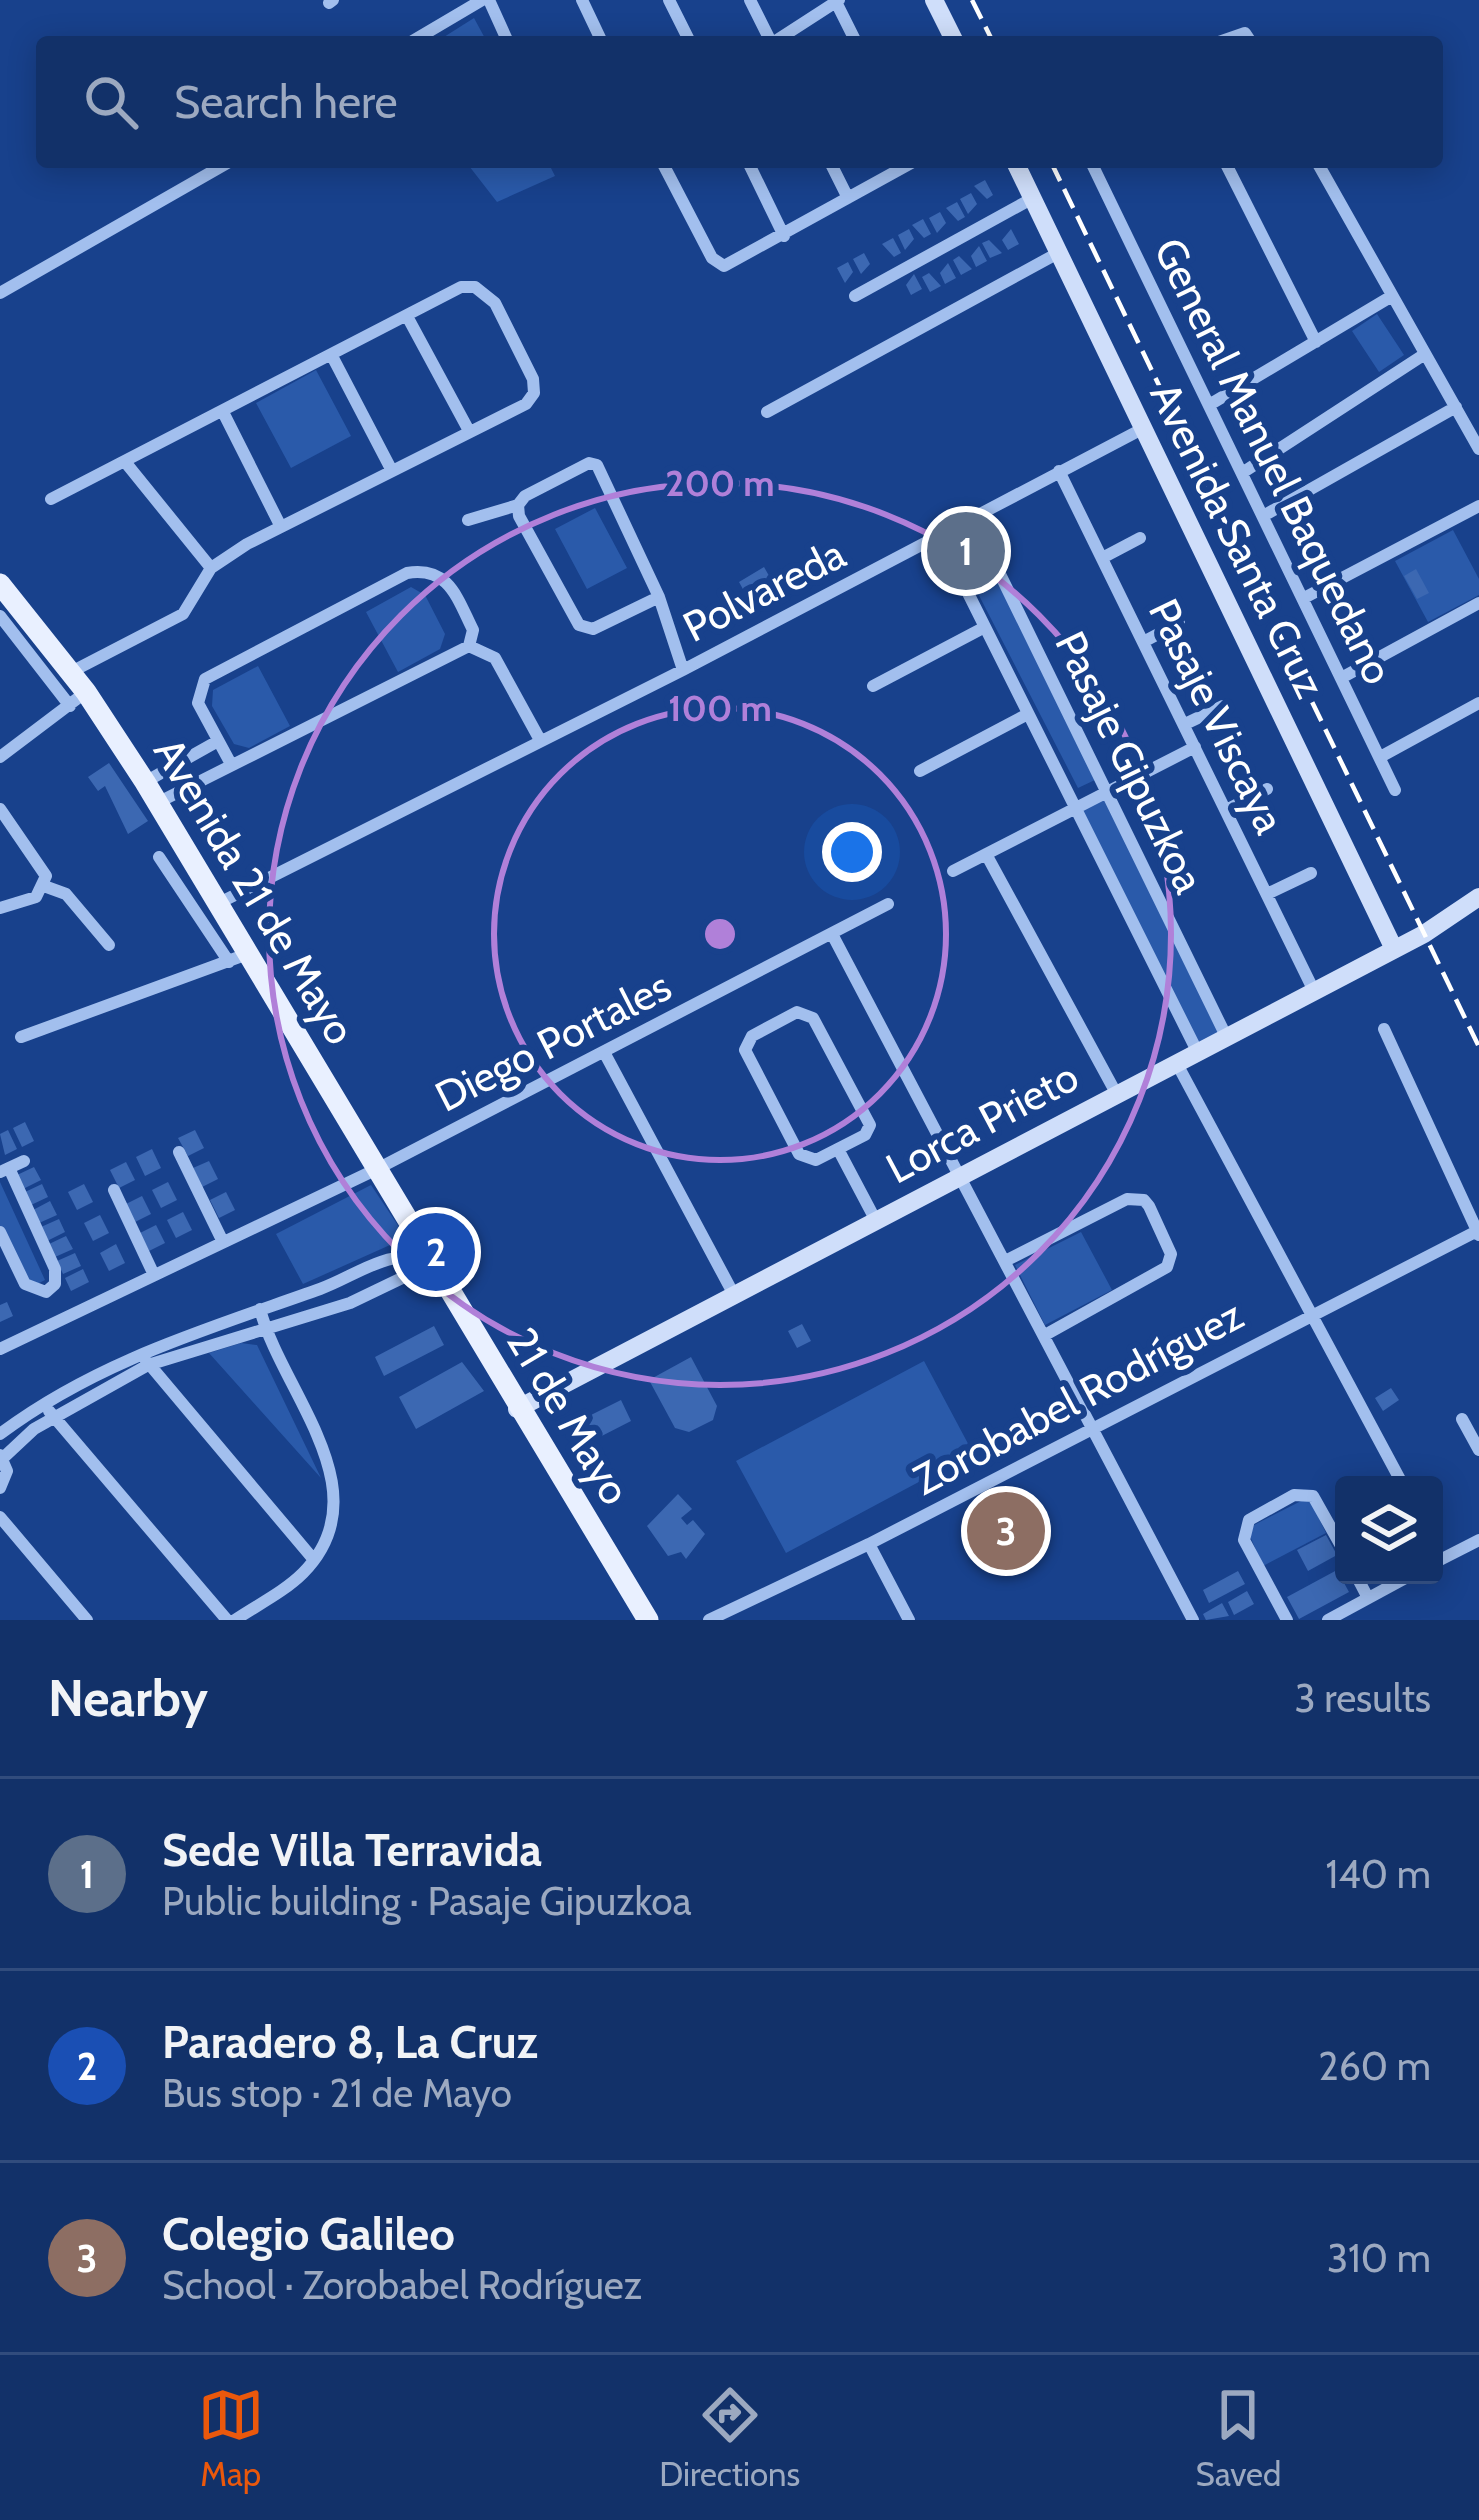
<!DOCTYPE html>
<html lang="en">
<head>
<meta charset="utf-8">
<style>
  :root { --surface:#123169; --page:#1b396f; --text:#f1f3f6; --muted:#9ca9c0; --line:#314c7d; --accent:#ea580c }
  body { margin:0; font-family:Cabin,sans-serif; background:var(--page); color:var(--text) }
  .controls { position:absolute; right:36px; bottom:36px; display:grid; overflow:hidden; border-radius:12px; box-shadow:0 6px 30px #0003 }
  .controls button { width:108px; height:108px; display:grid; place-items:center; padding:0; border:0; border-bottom:3px solid var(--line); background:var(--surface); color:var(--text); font:60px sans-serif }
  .you { position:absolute; left:852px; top:852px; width:42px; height:42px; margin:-30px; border:9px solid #fff; border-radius:50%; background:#1a73e8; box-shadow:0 0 0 18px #1a73e833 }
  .badge { display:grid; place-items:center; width:78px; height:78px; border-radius:50%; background:var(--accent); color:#fff; font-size:39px; font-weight:700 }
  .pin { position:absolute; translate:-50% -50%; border:6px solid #fff; box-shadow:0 3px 12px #0006 }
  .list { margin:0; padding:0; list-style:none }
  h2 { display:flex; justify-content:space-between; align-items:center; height:156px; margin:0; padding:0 48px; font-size:51px }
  h2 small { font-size:39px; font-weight:400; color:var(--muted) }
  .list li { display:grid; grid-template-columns:78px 1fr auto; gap:36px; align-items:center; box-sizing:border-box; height:192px; padding:0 48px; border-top:3px solid var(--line) }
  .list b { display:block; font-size:45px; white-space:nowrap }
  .list p { margin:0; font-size:39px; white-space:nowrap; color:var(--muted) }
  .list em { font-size:39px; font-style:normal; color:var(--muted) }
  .icon { flex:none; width:66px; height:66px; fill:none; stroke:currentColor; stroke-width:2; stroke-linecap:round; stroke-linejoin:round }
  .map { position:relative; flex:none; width:1479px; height:1620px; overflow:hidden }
  .search { position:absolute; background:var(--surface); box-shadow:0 6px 30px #0003; left:36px; right:36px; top:36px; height:132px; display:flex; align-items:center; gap:30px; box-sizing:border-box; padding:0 42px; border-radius:12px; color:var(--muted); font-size:45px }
  .sheet { height:732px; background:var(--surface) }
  nav { display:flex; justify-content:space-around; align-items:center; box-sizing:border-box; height:168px; border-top:3px solid var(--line); background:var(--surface); font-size:33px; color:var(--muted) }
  nav a { display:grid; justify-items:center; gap:6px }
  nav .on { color:var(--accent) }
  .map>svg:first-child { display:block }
</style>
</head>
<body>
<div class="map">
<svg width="1479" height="1620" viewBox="0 0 1479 1620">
  <rect width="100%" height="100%" fill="#18418c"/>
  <!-- green -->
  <path fill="#2a5aaa" d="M474,18L487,42H436Z
    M466,162H548L555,176L497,202Z
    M1377,314L1404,355L1379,372L1352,331Z
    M316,370L351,436L291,468L256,403Z
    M595,508L627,568L587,589L555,529Z
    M1453,530L1479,579V595L1428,622L1395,561Z
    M973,533L1097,779L1078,788L951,541Z
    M411,587L425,595L445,634L440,649L398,672L366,612Z
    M258,666L290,726L249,748L234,744L212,706L213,690Z
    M1109,791L1226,1036L1197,1051L1073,809Z
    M0,1182L45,1280L27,1289L0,1231Z
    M371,1185L403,1233L399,1241L303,1284L276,1234Z
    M1081,1232L1112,1290L1045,1325L1015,1265Z
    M241,1343L257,1345L321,1478L209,1353Z
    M924,1361L973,1453L786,1553L736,1461Z
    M1303,1500L1311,1502L1326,1533L1263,1566L1250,1536L1254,1525Z"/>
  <!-- building -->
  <path fill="#3c68b2" d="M985,180L993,195L987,199L974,186Z
    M971,193L977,204L968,214L960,199Z
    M957,202L965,217L958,221L946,208Z
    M940,212L946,223L937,233L929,218Z
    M923,219L931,234L924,238L912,225Z
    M909,229L914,239L905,250L898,235Z
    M1011,229L1019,244L1008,250L1002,240Z
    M893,238L901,253L894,257L882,244Z
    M989,240L1002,253L990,258L982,243Z
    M979,246L987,261L976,267L971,256Z
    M864,253L870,264L861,274L853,259Z
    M959,256L972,269L961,275L953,260Z
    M848,262L853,272L845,283L837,268Z
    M948,263L956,278L945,284L940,273Z
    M929,273L941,286L930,292L922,277Z
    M914,274L922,289L911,295L906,285Z
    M966,539L976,558L966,563L956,544Z
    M764,567L776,588L750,602L739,582Z
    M1416,569L1429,593L1417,599L1404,576Z
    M109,763L148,821L128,834L105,786L98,791L88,777Z
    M25,1122L34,1141L22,1147L13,1128Z
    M8,1130L17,1149L5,1155L0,1134Z
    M195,1130L204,1148L188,1156L178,1138Z
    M152,1149L161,1168L145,1176L136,1157Z
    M209,1161L218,1179L202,1187L193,1168Z
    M126,1162L135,1180L119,1188L110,1170Z
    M34,1167L41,1180L23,1189L17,1175Z
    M168,1182L177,1200L161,1208L152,1190Z
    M42,1184L48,1197L31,1205L25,1192Z
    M84,1184L93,1202L77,1210L68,1192Z
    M226,1192L235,1210L219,1218L210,1200Z
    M142,1196L151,1214L135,1222L126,1204Z
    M50,1201L57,1215L39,1223L33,1210Z
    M183,1212L192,1230L176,1238L167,1220Z
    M100,1215L109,1233L93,1241L84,1223Z
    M59,1219L65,1232L47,1241L41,1227Z
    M156,1225L165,1243L149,1251L140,1233Z
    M66,1236L73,1249L55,1257L49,1244Z
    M116,1244L125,1263L109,1271L100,1253Z
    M75,1253L81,1266L63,1274L57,1261Z
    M83,1269L89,1282L71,1291L65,1278Z
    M7,1302L13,1316L0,1322V1305Z
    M802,1324L811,1341L797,1348L788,1331Z
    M434,1326L444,1345L384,1376L375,1357Z
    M691,1357L717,1406L713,1420L689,1432L675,1428L649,1380Z
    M462,1362L484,1391L416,1429L399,1397Z
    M1391,1388L1399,1400L1383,1411L1375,1398Z
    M621,1400L631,1421L590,1442L579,1421Z
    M678,1494L692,1509L681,1518L687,1525L693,1520L705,1534L686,1559L681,1552L668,1556L647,1526Z
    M1326,1535L1337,1555L1308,1571L1297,1550Z
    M1337,1570L1349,1592L1299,1619L1287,1597Z
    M1238,1571L1245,1584L1209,1603L1203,1590Z
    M1247,1591L1254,1604L1234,1615L1228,1602Z
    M1222,1603L1229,1616L1206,1620L1203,1614Z"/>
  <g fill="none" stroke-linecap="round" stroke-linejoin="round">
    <!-- street -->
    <path stroke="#a2bfee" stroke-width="12" d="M489,0L508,42
      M582,0L602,42
      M669,0L690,42
      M750,0L771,42
      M835,0L856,42
      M329,3L333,0
      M411,42L482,0
      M774,42L839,0
      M1219,42L1245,33L1251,42
      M662,162L712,258L724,266L913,162
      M748,162L784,236
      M830,162L848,198
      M1091,162L1395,790
      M1225,162L1316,342
      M1317,162L1479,449
      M0,293L229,162
      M855,296L1033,198
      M408,318L468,429
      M332,356L391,469
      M1209,405L1392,296
      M223,412L281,527
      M767,412L1060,252
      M126,463L211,568
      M1059,471L1314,991
      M1242,473L1425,354
      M51,499L461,287H475L495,303L533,379L534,393L526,404L247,544L211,568L183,614L71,672
      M518,505L519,516L579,625L593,629L659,597
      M1263,516L1456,407
      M972,517L1226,1036
      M468,520L518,505L525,496L589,463L597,465L659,597L683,670
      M939,535L1197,1051
      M1104,557L1140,538
      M1304,598L1479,506
      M0,616L70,706
      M1145,641L1179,623
      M469,646L495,658L540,740
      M1343,677L1479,603
      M873,686L985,627
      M1185,724L1223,706
      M1382,756L1479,703
      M0,757L86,692
      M231,764L198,703L205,679L407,573C449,566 457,598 473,630L469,646
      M920,771L1028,714
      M145,782L218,741
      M157,803L469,646
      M0,809L46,876L36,897L0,908
      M1226,810L1267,789
      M986,854L1116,1093
      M159,857L229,962
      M953,871L1195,747
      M44,886L66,894L109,945
      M1267,894L1311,873
      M219,903L683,670L1144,428
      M832,934L1193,1620
      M797,1012L813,1018L870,1125L865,1135L816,1160L799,1154L745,1050L752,1036Z
      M1384,1029L1479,1235
      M21,1037L250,953
      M604,1052L733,1293
      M1176,1062L1403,1485
      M838,1149L875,1219
      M179,1152L223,1242
      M0,1172L24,1161
      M114,1190L154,1275
      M0,1232L25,1284L46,1292L55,1284V1269L9,1168
      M1007,1260L1127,1199L1144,1200L1149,1206L1171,1254L1167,1267L1045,1335
      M0,1349L377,1169L888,904
      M144,1358L314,1560
      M49,1411L227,1620
      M1462,1419L1479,1450
      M0,1434C97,1361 208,1329 320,1289C351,1278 382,1253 415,1258
      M0,1455L7,1471L0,1488
      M3,1458L34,1429L148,1365L350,1303L402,1278L424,1252
      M0,1517L87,1620
      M869,1544L909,1620
      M1434,1563L1479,1540
      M1356,1575L1368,1598
      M235,1620C257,1605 284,1592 303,1573C384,1491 281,1392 260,1309
      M709,1620L869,1544L1477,1231
      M1287,1620L1244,1540L1249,1520L1294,1495L1313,1496L1344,1551
      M1328,1620L1411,1575"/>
    <!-- secondary -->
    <path stroke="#cfdefa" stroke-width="18" d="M934,0L955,42
      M1015,162L1394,949
      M517,1409L1424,934L1479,897"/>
    <!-- primary -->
    <path stroke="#e9f0ff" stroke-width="21" d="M0,584L86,692L145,782L648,1620"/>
    <!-- rail -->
    <path stroke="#fff" stroke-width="4.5" stroke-dasharray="21 9" stroke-linecap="butt" d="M972,0L993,42
      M1051,162L1479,1047"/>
  </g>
  <!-- distance rings -->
  <g fill="none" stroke="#b080d9" stroke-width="6">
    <circle cx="720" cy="934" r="226"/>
    <circle cx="720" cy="934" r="451"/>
  </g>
  <g text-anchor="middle" stroke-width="12" stroke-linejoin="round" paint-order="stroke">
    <!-- street labels -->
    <g font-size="42" fill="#fff" stroke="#18418c">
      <text transform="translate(1274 461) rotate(64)" y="15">General Manuel Baquedano</text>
      <text transform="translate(1238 540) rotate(64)" y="15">Avenida Santa Cruz</text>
      <text transform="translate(764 590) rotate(-27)" y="15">Polvareda</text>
      <text transform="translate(1217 716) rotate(64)" y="15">Pasaje Viscaya</text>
      <text transform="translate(1130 762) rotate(64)" y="15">Pasaje Gipuzkoa</text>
      <text transform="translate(255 891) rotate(59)" y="15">Avenida 21 de Mayo</text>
      <text transform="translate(553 1041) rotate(-27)" y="15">Diego Portales</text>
      <text transform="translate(982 1122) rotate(-28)" y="15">Lorca Prieto</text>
      <text transform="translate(1078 1397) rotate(-28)" y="15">Zorobabel Rodríguez</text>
      <text transform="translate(569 1416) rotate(59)" y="15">21 de Mayo</text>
    </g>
  </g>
  <circle cx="720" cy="934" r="18" fill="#b080d9" stroke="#18418c" stroke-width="6"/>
  <g font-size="36" text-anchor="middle" font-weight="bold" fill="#b080d9" stroke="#18418c" stroke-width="12" stroke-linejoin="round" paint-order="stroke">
    <text x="720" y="496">200 m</text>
    <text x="720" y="721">100 m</text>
  </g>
</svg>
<div class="controls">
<button><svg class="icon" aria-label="layers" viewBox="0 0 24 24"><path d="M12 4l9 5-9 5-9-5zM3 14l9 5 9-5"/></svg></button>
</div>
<div class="you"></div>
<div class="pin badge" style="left:966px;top:551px;background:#5c6f8a">1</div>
<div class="pin badge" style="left:436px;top:1252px;background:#1a4fb4">2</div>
<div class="pin badge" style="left:1006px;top:1531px;background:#8d6e63">3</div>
<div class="search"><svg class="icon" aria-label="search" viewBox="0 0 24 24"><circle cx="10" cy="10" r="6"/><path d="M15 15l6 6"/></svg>Search here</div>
</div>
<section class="sheet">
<h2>Nearby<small>3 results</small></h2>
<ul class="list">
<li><span class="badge" style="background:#5c6f8a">1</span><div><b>Sede Villa Terravida</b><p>Public building · Pasaje Gipuzkoa</p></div><em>140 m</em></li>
<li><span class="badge" style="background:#1a4fb4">2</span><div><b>Paradero 8, La Cruz</b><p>Bus stop · 21 de Mayo</p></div><em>260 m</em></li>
<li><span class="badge" style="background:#8d6e63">3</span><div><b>Colegio Galileo</b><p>School · Zorobabel Rodríguez</p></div><em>310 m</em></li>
</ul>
</section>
<nav>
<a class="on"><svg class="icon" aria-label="map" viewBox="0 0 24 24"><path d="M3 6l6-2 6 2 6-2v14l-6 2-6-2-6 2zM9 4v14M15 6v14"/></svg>Map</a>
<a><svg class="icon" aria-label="directions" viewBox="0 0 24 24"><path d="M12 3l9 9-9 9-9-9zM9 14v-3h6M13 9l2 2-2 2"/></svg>Directions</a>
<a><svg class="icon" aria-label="saved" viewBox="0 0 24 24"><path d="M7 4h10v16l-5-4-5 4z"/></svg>Saved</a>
</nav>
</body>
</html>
